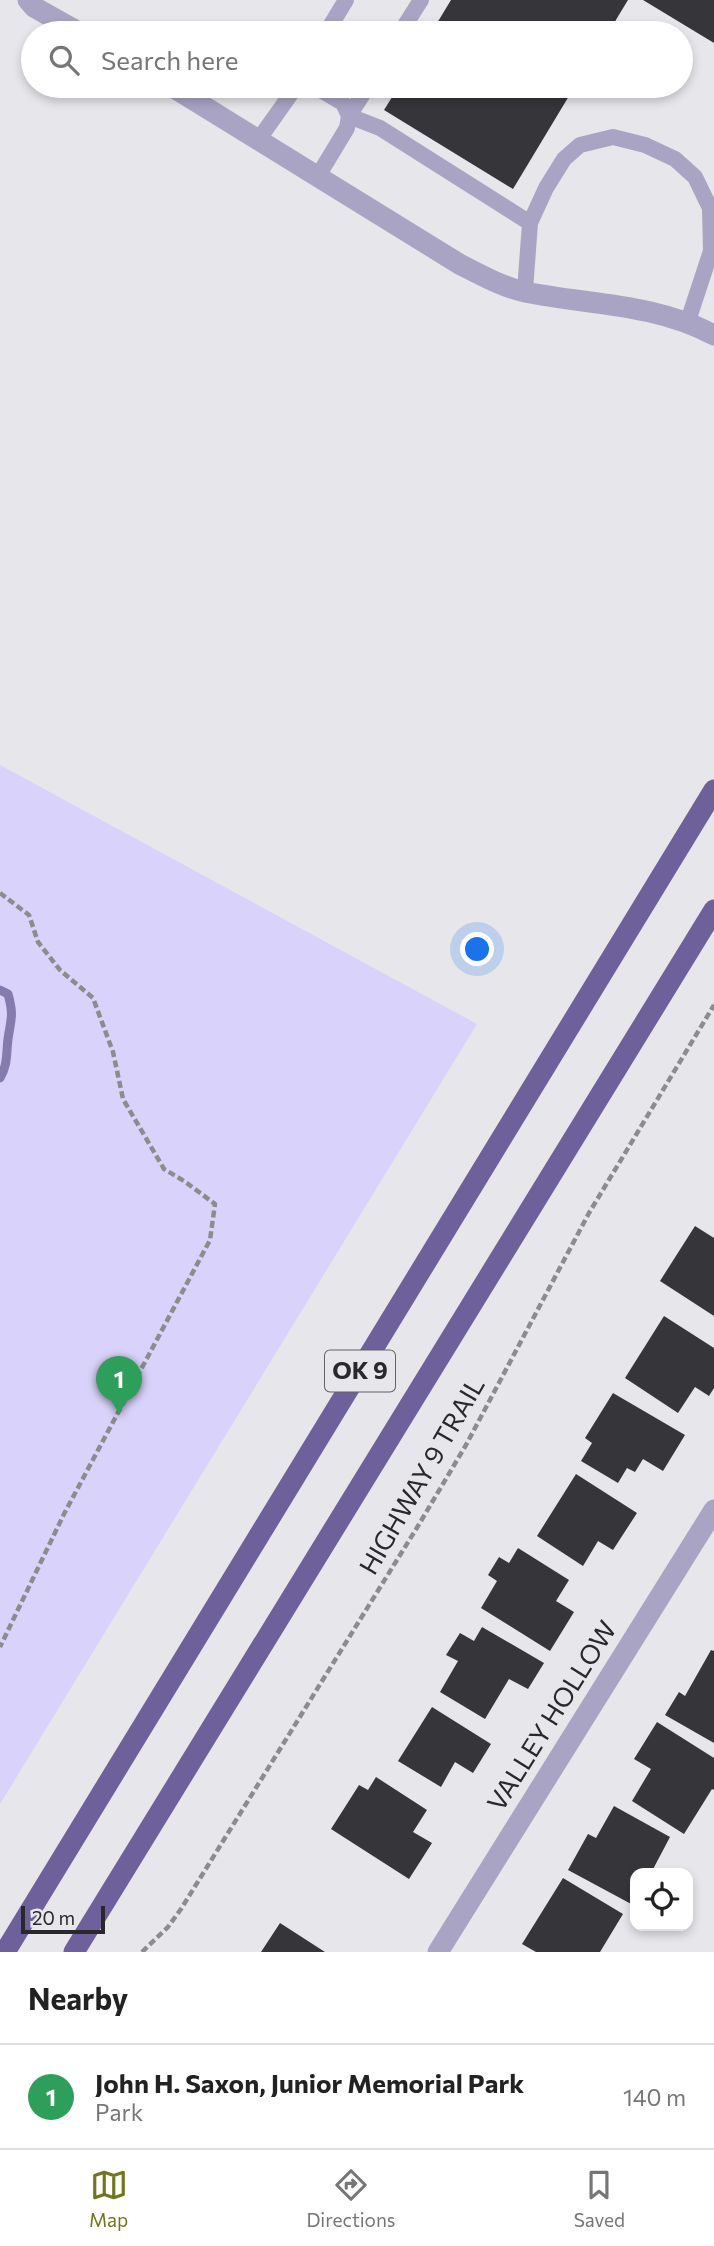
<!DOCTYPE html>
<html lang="en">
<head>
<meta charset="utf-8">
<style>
  :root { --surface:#fff; --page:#f6f6f6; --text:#222; --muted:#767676; --line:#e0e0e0; --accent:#70761e }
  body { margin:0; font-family:Commissioner,sans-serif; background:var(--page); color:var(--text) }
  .controls { position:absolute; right:21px; bottom:21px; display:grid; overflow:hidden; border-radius:14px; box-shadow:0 4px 10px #0003 }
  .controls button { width:63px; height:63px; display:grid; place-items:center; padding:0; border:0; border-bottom:2px solid var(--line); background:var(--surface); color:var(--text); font:35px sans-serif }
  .scale { position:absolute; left:21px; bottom:18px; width:84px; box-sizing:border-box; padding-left:7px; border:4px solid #29282a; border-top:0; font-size:19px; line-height:24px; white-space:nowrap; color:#29282a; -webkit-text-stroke:5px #e7e6eb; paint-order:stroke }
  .you { position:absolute; left:478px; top:950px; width:24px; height:24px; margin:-18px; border:5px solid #fff; border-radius:50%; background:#1a73e8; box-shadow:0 0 0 10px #1a73e833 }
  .badge { display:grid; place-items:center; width:46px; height:46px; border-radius:50%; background:var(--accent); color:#fff; font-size:23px; font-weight:700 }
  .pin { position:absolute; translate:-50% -58px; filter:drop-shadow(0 2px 4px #0008) }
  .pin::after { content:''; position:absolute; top:37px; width:24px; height:21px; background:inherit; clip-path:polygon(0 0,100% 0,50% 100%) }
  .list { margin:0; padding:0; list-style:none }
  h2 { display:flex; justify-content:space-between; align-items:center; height:91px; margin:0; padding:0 28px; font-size:30px }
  h2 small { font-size:23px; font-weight:400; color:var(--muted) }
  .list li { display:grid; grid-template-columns:46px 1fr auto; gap:21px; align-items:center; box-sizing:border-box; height:105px; padding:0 28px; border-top:2px solid var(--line) }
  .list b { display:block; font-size:26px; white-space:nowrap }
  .list p { margin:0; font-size:23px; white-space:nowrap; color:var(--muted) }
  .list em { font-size:23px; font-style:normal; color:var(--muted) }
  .icon { flex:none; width:38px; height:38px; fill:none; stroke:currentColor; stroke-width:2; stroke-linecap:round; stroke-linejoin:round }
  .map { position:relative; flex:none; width:714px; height:1952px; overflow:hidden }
  .search { position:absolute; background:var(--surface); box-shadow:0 4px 10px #0003; left:21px; right:21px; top:21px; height:77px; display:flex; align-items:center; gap:18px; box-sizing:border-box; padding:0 24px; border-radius:38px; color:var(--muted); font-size:26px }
  .sheet { height:196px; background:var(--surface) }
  nav { display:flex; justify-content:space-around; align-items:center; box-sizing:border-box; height:98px; border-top:2px solid var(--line); background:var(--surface); font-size:19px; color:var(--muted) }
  nav a { display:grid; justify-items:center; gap:4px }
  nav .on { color:var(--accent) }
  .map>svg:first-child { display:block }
</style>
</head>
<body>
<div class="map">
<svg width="714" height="1952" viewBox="0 0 714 1952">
  <rect width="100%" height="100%" fill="#e7e6eb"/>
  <!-- green -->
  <path fill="#d9d2fa" d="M0,765L477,1024L0,1804Z"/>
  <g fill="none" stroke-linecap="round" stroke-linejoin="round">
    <!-- stream -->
    <path stroke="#857bac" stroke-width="9" d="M0,990L8,994C14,1016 11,1018 8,1039C6,1055 8,1064 0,1078"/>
  </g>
  <!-- building -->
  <path fill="#36363a" d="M451,0H628L608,33H431Z
    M643,0H714V43Z
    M399,86H575L513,189L384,110Z
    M695,1226L714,1238V1316L660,1281Z
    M664,1316L714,1348V1388L709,1396L695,1387L678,1413L625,1378Z
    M613,1393L685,1435L663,1471L643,1459L635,1472L627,1468L618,1483L581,1461L592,1443L585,1438Z
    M576,1474L637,1513L613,1550L598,1541L583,1566L537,1536Z
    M518,1548L569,1580L556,1601L574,1612L550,1651L481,1608L497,1581L488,1575L499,1557L509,1563Z
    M482,1627L544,1663L528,1689L509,1679L485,1719L440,1692L458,1661L446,1655L460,1633L474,1641Z
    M711,1650L714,1651V1743L665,1715L679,1692L685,1696Z
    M432,1707L491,1744L473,1773L455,1762L441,1787L398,1761Z
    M657,1722L714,1758V1790L712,1789L684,1834L632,1801L651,1769L634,1759Z
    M376,1777L427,1810L413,1832L432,1843L409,1879L331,1829L359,1785L368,1790Z
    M614,1806L670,1837L651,1873H635V1901L633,1905L568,1870L588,1834L596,1838Z
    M563,1878L623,1914L600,1952H536L522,1944Z
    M280,1923L325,1952H261Z"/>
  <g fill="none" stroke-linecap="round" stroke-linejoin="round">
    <!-- path -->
    <path stroke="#8c8b8e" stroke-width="4.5" stroke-dasharray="7 3.5" stroke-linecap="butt" d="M0,893L29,915L38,942L60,970L93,998L113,1052L123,1099L164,1169L184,1181L215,1204L210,1240L64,1514L0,1647
      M142,1952L168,1927L181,1909L418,1526L466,1445L589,1213L714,1005"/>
    <!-- service -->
    <path stroke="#a9a4c3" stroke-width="16" d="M326,33L346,0
      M400,33L421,0
      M314,86L343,103L349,116L347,128L318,176
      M368,86L349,116L380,128L530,223
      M259,139L293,91L301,86
      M525,291L530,223L546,188L564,159L580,145L613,137L645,145L675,159L695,177L710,208L711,251L687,324"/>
    <!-- minor -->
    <path stroke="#a9a4c3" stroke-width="21" d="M438,1952L714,1510"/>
    <!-- tertiary -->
    <path stroke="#a9a4c3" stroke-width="21" d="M28,0L34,7L80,33
      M171,86L461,265C482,275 502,287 525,292C590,305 653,303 714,335"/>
    <!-- trunk -->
    <path stroke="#6e609a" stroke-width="21" d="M5,1952L714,790
      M74,1952L714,910"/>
  </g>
  <g text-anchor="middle" stroke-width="7" stroke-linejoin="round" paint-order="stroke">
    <!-- shield labels -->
    <rect fill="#e7e6eb" stroke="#626164" stroke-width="2" x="325" y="1350.5" width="70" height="41" rx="5"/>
    <g font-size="24" font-weight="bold" fill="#29282a">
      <text x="360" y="1379">OK 9</text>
    </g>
    <!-- street labels -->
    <g font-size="26" fill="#29282a" stroke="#e7e6eb">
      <text transform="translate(422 1476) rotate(-60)" y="9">HIGHWAY 9 TRAIL</text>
      <text transform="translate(552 1716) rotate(-58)" y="9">VALLEY HOLLOW</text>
    </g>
  </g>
</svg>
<div class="controls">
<button><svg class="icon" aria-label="locate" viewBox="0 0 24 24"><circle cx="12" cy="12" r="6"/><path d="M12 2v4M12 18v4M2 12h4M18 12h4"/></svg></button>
</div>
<div class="scale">20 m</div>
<div class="you"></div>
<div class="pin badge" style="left:119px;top:1414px;background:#2e9e5b">1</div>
<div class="search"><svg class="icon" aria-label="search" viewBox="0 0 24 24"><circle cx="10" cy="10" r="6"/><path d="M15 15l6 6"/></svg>Search here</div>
</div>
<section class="sheet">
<h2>Nearby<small></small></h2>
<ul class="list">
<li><span class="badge" style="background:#2e9e5b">1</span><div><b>John H. Saxon, Junior Memorial Park</b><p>Park</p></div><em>140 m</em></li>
</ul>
</section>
<nav>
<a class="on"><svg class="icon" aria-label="map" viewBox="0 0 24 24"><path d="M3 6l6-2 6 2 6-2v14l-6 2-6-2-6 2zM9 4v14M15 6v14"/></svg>Map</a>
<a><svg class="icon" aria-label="directions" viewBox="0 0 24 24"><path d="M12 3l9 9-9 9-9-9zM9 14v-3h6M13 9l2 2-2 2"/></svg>Directions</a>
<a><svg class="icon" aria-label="saved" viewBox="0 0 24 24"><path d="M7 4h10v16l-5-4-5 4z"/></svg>Saved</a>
</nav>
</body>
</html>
